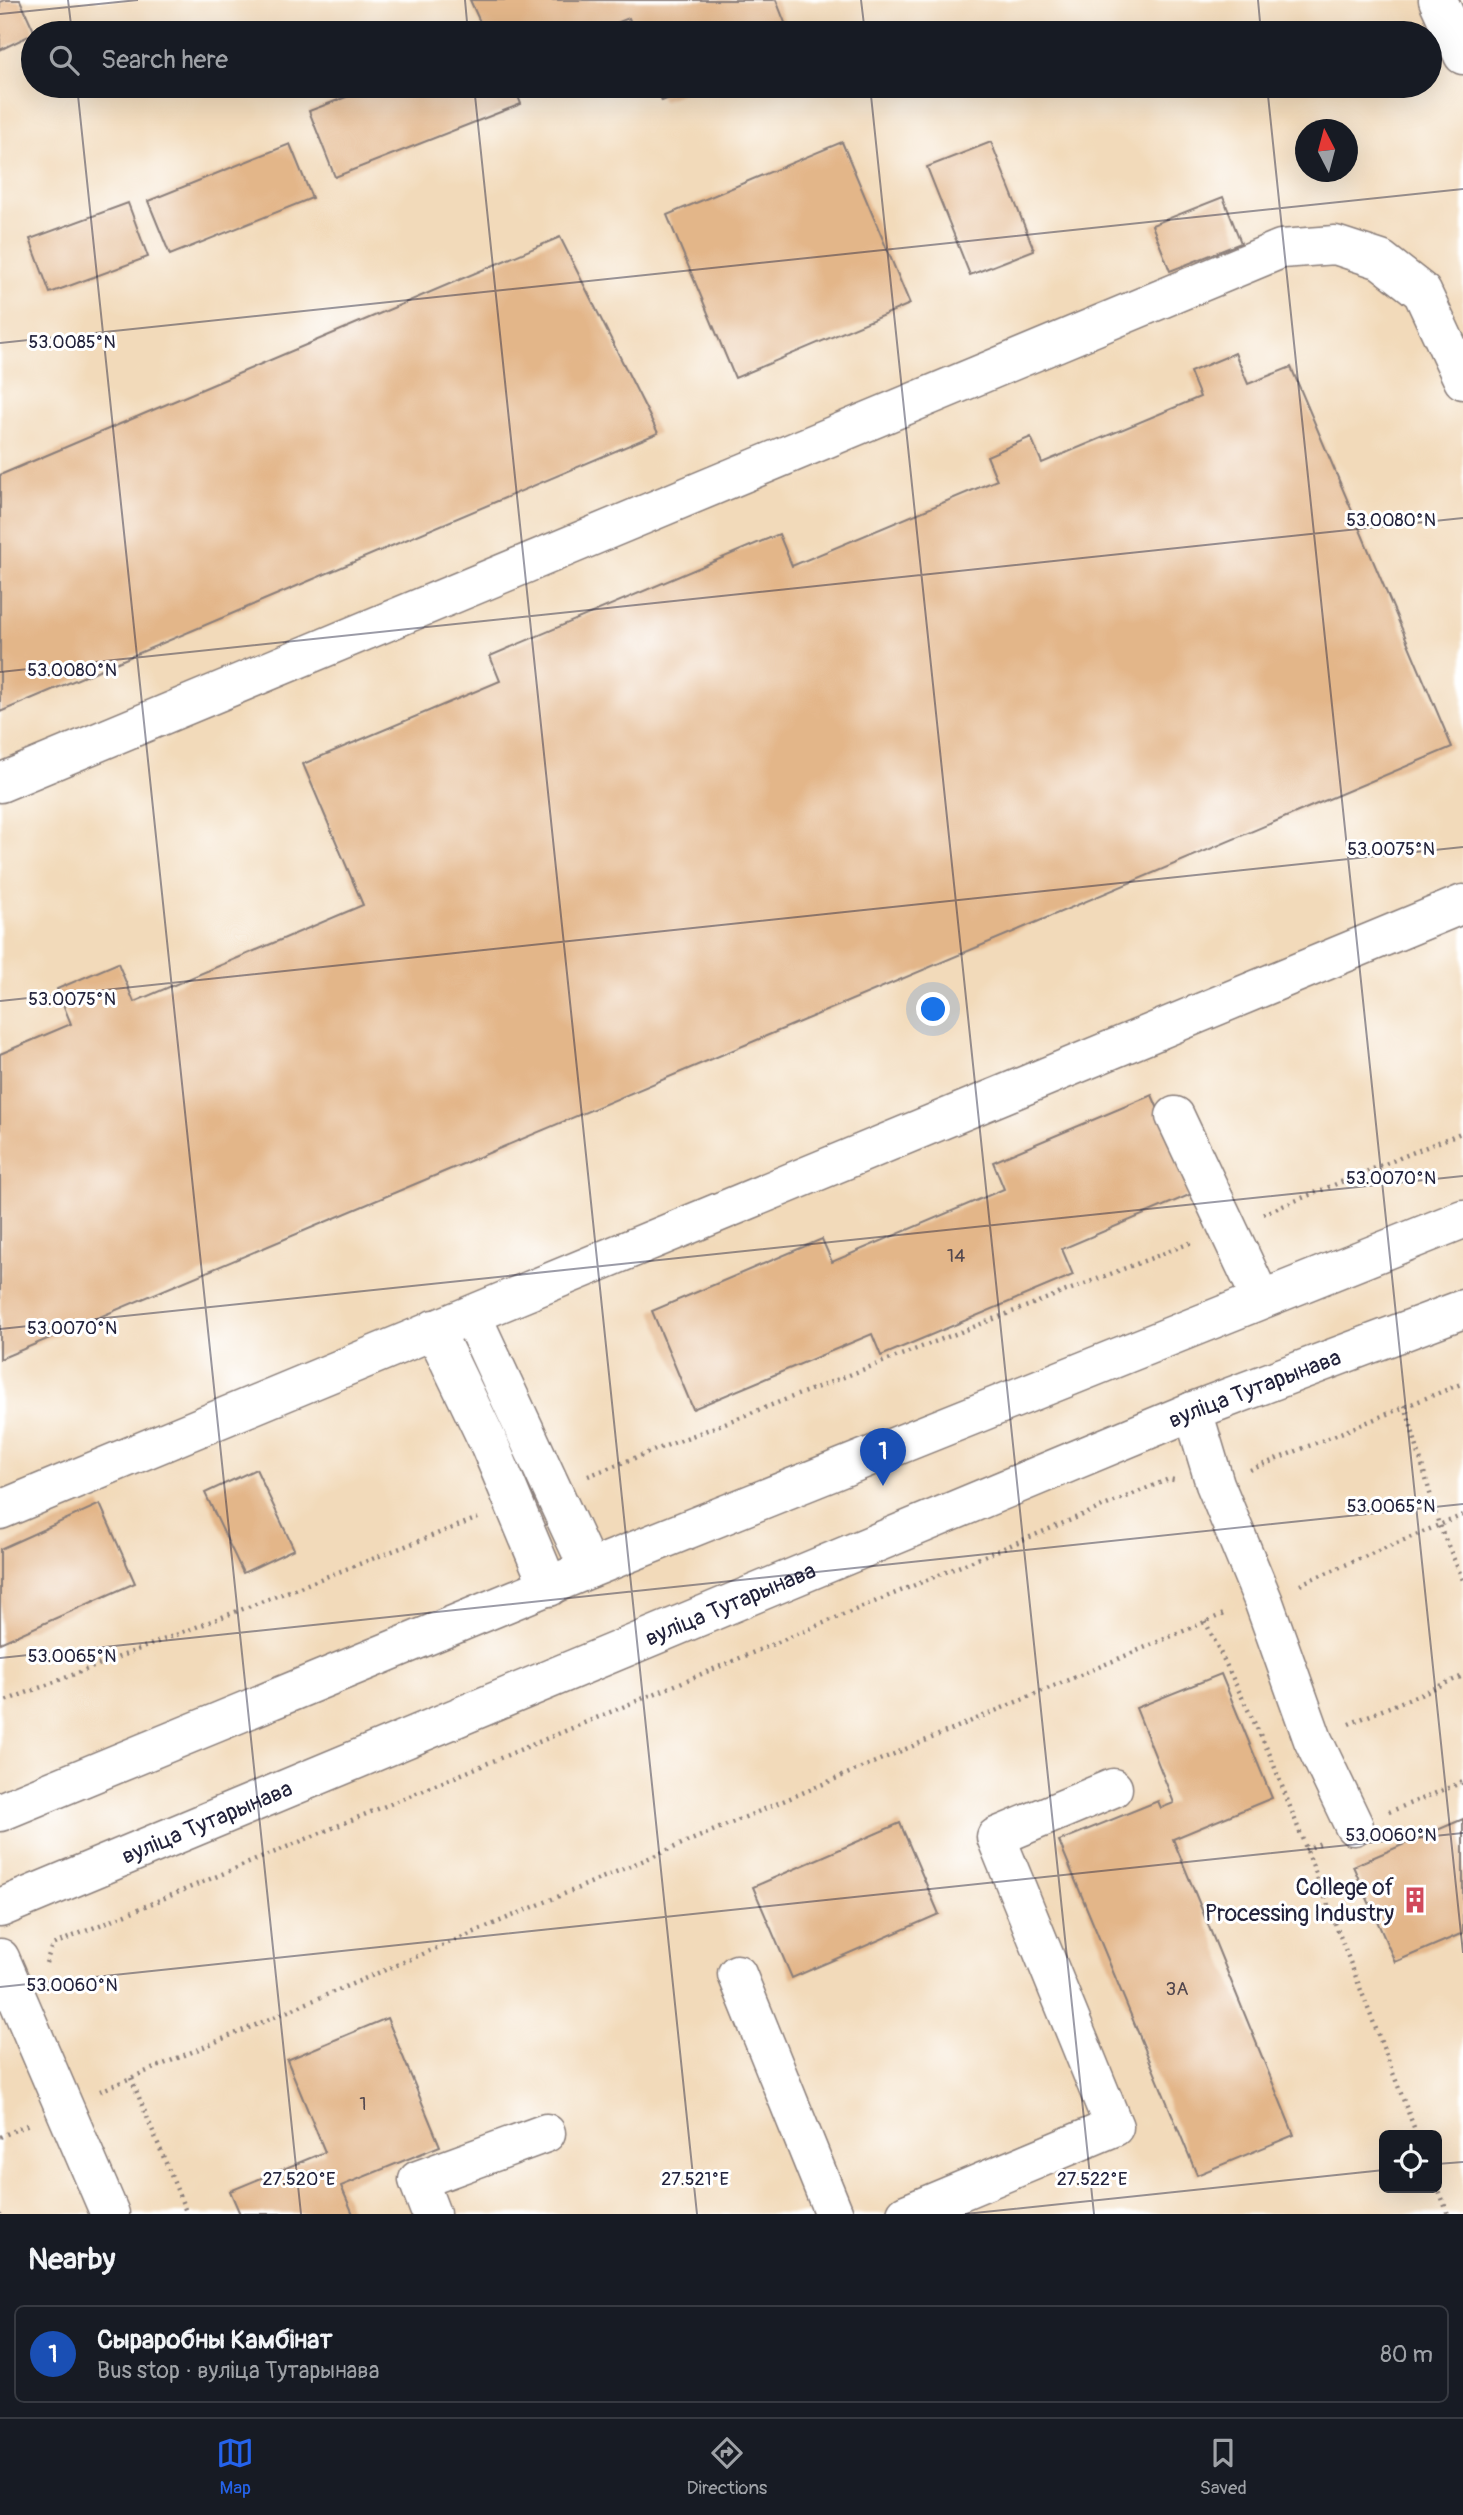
<!DOCTYPE html>
<html lang="en">
<head>
<meta charset="utf-8">
<style>
  :root { --surface:#171b24; --page:#20242c; --text:#f1f3f6; --muted:#9ea1a6; --line:#363941; --accent:#2563eb }
  body { margin:0; font-family:Pangolin,sans-serif; background:var(--page); color:var(--text) }
  .controls { position:absolute; right:21px; bottom:21px; display:grid; overflow:hidden; border-radius:10px; box-shadow:0 7px 28px #0002 }
  .controls button { width:63px; height:63px; display:grid; place-items:center; padding:0; border:0; border-bottom:2px solid var(--line); background:var(--surface); color:var(--text); font:35px sans-serif }
  .compass { position:absolute; left:1295px; top:119px; width:63px; height:63px; border-radius:50%; background:var(--surface); box-shadow:0 7px 28px #0002; rotate:354deg }
  .you { position:absolute; left:934px; top:1010px; width:24px; height:24px; margin:-18px; border:5px solid #fff; border-radius:50%; background:#1a73e8; box-shadow:0 0 0 10px #1a73e833 }
  .badge { display:grid; place-items:center; width:46px; height:46px; border-radius:50%; background:var(--accent); color:#fff; font-size:23px; font-weight:700 }
  .pin { position:absolute; translate:-50% -58px; filter:drop-shadow(0 2px 4px #0008) }
  .pin::after { content:''; position:absolute; top:37px; width:24px; height:21px; background:inherit; clip-path:polygon(0 0,100% 0,50% 100%) }
  .list { margin:0; padding:0; list-style:none }
  h2 { display:flex; justify-content:space-between; align-items:center; height:91px; margin:0; padding:0 28px; font-size:30px }
  h2 small { font-size:23px; font-weight:400; color:var(--muted) }
  .list li { display:grid; grid-template-columns:46px 1fr auto; gap:21px; align-items:center; box-sizing:border-box; height:98px; margin:0 14px 14px; padding:0 14px; border:2px solid var(--line); border-radius:10px }
  .list b { display:block; font-size:26px; white-space:nowrap }
  .list p { margin:0; font-size:23px; white-space:nowrap; color:var(--muted) }
  .list em { font-size:23px; font-style:normal; color:var(--muted) }
  .icon { flex:none; width:38px; height:38px; fill:none; stroke:currentColor; stroke-width:2; stroke-linecap:round; stroke-linejoin:round }
  .map { position:relative; flex:none; width:1463px; height:2214px; overflow:hidden }
  .search { position:absolute; background:var(--surface); box-shadow:0 7px 28px #0002; left:21px; right:21px; top:21px; height:77px; display:flex; align-items:center; gap:18px; box-sizing:border-box; padding:0 24px; border-radius:38px; color:var(--muted); font-size:26px }
  .sheet { height:203px; background:var(--surface) }
  nav { display:flex; justify-content:space-around; align-items:center; box-sizing:border-box; height:98px; border-top:2px solid var(--line); background:var(--surface); font-size:19px; color:var(--muted) }
  nav a { display:grid; justify-items:center; gap:4px }
  nav .on { color:var(--accent) }
  .map>svg:first-child { display:block }
</style>
</head>
<body>
<div class="map">
<svg width="1463" height="2214" viewBox="0 0 1463 2214">
  <rect width="100%" height="100%" fill="#fff"/>
  <filter id="ink" filterUnits="userSpaceOnUse"><feTurbulence type="fractalNoise" baseFrequency=".0143" numOctaves="2"/><feDisplacementMap in="SourceGraphic" scale="14" xChannelSelector="R" yChannelSelector="G"/><feConvolveMatrix kernelMatrix="1 2 1 2 8 2 1 2 1" color-interpolation-filters="sRGB"/></filter>
  <filter id="wash" filterUnits="userSpaceOnUse"><feTurbulence type="fractalNoise" baseFrequency=".00686" numOctaves="4" result="noise"/><feDisplacementMap in="SourceGraphic" scale="28" xChannelSelector="R" yChannelSelector="G"/><feGaussianBlur stdDeviation="1.57" result="paint"/><feColorMatrix in="noise" values="0 0 0 0 0 0 0 0 0 0 0 0 0 0 0 0 0 1.4 0 .05"/><feComposite in="paint" operator="in"/></filter>
  <g filter="url(#wash)">
    <rect width="100%" height="100%" fill="#f2daba"/>
    <g id="blocks">
      <!-- building -->
      <path fill="#e3b689" d="M5,0H20L35,33L0,50V2Z
        M470,0H776L789,33H635L629,18L591,33H485Z
        M375,86H514L521,104L335,177L309,111Z
        M656,86H699L662,101Z
        M842,142L910,304L735,378L667,215Z
        M991,142L1034,250L970,275L927,167Z
        M290,144L312,198L170,255L148,201Z
        M1223,197L1241,243L1170,271L1152,225Z
        M128,203L148,257L50,293L30,239Z
        M560,237L658,433L0,712V475Z
        M1235,353L1248,384L1291,367L1452,747L0,1359V1054L71,1024L57,989L118,963L134,1002L363,905L303,764L500,681L490,656L779,534L792,566L997,480L987,456L1031,437L1042,463L1200,397L1190,372Z
        M1152,1095L1194,1193L1062,1249L1073,1275L881,1356L872,1334L693,1409L652,1311L822,1239L832,1262L1004,1189L993,1162Z
        M256,1469L294,1549L243,1573L205,1493Z
        M100,1504L135,1583L0,1643V1549Z
        M1221,1674L1272,1798L1173,1839L1294,2135L1197,2175L1059,1841L1158,1801L1161,1808L1174,1803L1136,1708Z
        M1463,1819V1933L1395,1962L1353,1866Z
        M900,1823L939,1914L792,1978L753,1887Z
        M387,2018L440,2146L341,2186L353,2214H240L230,2191L325,2152L287,2060Z"/>
    </g>
  </g>
  <g filter="url(#ink)">
    <use href="#blocks" fill-opacity="0" stroke="#8a7e7a" stroke-width="2"/>
    <g fill="none" stroke-linecap="round" stroke-linejoin="round">
      <!-- minor casing -->
      <g stroke="#8a7e7a" stroke-width="41">
        <g id="minor">
          <path d="M1438,0L1463,55"/>
          <path d="M0,783L1281,249L1335,245L1381,260L1422,292L1463,380"/>
          <path d="M1175,1116L1261,1299"/>
          <path d="M472,1316L589,1569"/>
          <path d="M434,1329L490,1446L549,1587"/>
          <path d="M1193,1411L1215,1484L1263,1600L1313,1740L1354,1826"/>
          <path d="M0,1510L1463,904"/>
          <path d="M0,1812L589,1569L1463,1219"/>
          <path id="s1" d="M0,1908L1193,1411L1463,1309"/>
          <path d="M0,1958L110,2214"/>
          <path d="M737,1974L834,2214"/>
          <path d="M431,2214L418,2180L546,2133"/>
          <path d="M906,2214L1114,2127L996,1837L1113,1788"/>
        </g>
      </g>
      <!-- path -->
      <path stroke="#8a7e7a" stroke-width="4.5" stroke-dasharray="2 5" stroke-linecap="butt" d="M1263,1214L1463,1132
        M1405,1405L1439,1525L1463,1580
        M1250,1470L1463,1383
        M588,1476L1193,1242
        M1300,1584L1463,1515
        M1205,1621L1270,1755L1417,2135
        M0,1703L478,1518
        M1349,1724L1463,1676
        M1389,1812L1463,1782
        M1305,1850L1321,1843
        M46,1963L52,1945L1169,1479L1174,1480
        M131,2078L187,2214
        M100,2091L1226,1613
        M0,2137L29,2124
        M1437,2185L1448,2214
        M0,2213V2214"/>
      <!-- minor -->
      <use href="#minor" stroke="#fff" stroke-width="38"/>
    </g>
  </g>
  <!-- ticks -->
  <path fill="none" stroke="#22223b" stroke-width="2" stroke-opacity="0.45" d="M68,0L72,33M465,0L468,33M861,0L865,33M1258,0L1261,33M0,14L138,0M77,86L301,2214M474,86L697,2214M870,86L1094,2214M1267,86L1463,1953M0,343L1463,189M0,672L1463,518M0,1001L1463,847M0,1329L1463,1176M0,1658L1463,1504M0,1987L1463,1833M1437,2164L1463,2162M965,2214L1384,2170"/>
  <!-- icons -->
  <defs>
    <g id="building-bare" transform="scale(2.1)"><path d="M-4-6H4V6H1V3H-1V6H-4ZM-2.5-4.3h1.7v1.8h-1.7ZM.8-4.3h1.7v1.8H.8ZM-2.5-1h1.7V.8h-1.7ZM.8-1h1.7V.8H.8Z" fill="#d1495b" stroke="#fff" stroke-width="2.5" paint-order="stroke"/></g>
  </defs>
  <g fill-rule="evenodd">
    <use href="#building-bare" x="1415" y="1900"/>
  </g>
  <g text-anchor="middle" stroke-width="6" stroke-linejoin="round" paint-order="stroke">
    <!-- number labels -->
    <g font-size="19" fill="#52474e">
      <text x="956" y="1262">14</text>
      <text x="1177" y="1995">3А</text>
      <text x="363" y="2110">1</text>
    </g>
    <!-- street labels -->
    <g font-size="23" fill="#22223b" stroke="#fff">
      <text dy="8" stroke="none"><textPath href="#s1" startOffset="1358">вуліца Тутарынава</textPath></text>
      <text dy="8" stroke="none"><textPath href="#s1" startOffset="791">вуліца Тутарынава</textPath></text>
      <text dy="8" stroke="none"><textPath href="#s1" startOffset="224">вуліца Тутарынава</textPath></text>
    </g>
    <!-- poi labels -->
    <g font-size="23" fill="#22223b" stroke="#fff" text-anchor="end">
      <text x="1394" y="1895">College of<tspan x="1394" dy="26">Processing Industry</tspan></text>
    </g>
  </g>
  <g font-size="18" text-anchor="middle" fill="#22223b" stroke="#fff" stroke-width="6" stroke-linejoin="round" paint-order="stroke">
    <text x="72" y="348">53.0085°N</text>
    <text x="1391" y="526">53.0080°N</text>
    <text x="72" y="676">53.0080°N</text>
    <text x="1391" y="855">53.0075°N</text>
    <text x="72" y="1005">53.0075°N</text>
    <text x="1391" y="1184">53.0070°N</text>
    <text x="72" y="1334">53.0070°N</text>
    <text x="1391" y="1512">53.0065°N</text>
    <text x="72" y="1662">53.0065°N</text>
    <text x="1391" y="1841">53.0060°N</text>
    <text x="72" y="1991">53.0060°N</text>
    <text x="299" y="2185">27.520°E</text>
    <text x="695" y="2185">27.521°E</text>
    <text x="1092" y="2185">27.522°E</text>
  </g>
</svg>
<div class="controls">
<button><svg class="icon" aria-label="locate" viewBox="0 0 24 24"><circle cx="12" cy="12" r="6"/><path d="M12 2v4M12 18v4M2 12h4M18 12h4"/></svg></button>
</div>
<svg class="compass" viewBox="-18 -18 36 36"><path d="M0-13l5 13h-10z" fill="#e53935"/><path d="M0 13l5-13h-10z" fill="#9ea1a6"/></svg>
<div class="you"></div>
<div class="pin badge" style="left:883px;top:1486px;background:#1a4fb4">1</div>
<div class="search"><svg class="icon" aria-label="search" viewBox="0 0 24 24"><circle cx="10" cy="10" r="6"/><path d="M15 15l6 6"/></svg>Search here</div>
</div>
<section class="sheet">
<h2>Nearby<small></small></h2>
<ul class="list">
<li><span class="badge" style="background:#1a4fb4">1</span><div><b>Сыраробны Камбінат</b><p>Bus stop · вуліца Тутарынава</p></div><em>80 m</em></li>
</ul>
</section>
<nav>
<a class="on"><svg class="icon" aria-label="map" viewBox="0 0 24 24"><path d="M3 6l6-2 6 2 6-2v14l-6 2-6-2-6 2zM9 4v14M15 6v14"/></svg>Map</a>
<a><svg class="icon" aria-label="directions" viewBox="0 0 24 24"><path d="M12 3l9 9-9 9-9-9zM9 14v-3h6M13 9l2 2-2 2"/></svg>Directions</a>
<a><svg class="icon" aria-label="saved" viewBox="0 0 24 24"><path d="M7 4h10v16l-5-4-5 4z"/></svg>Saved</a>
</nav>
</body>
</html>
